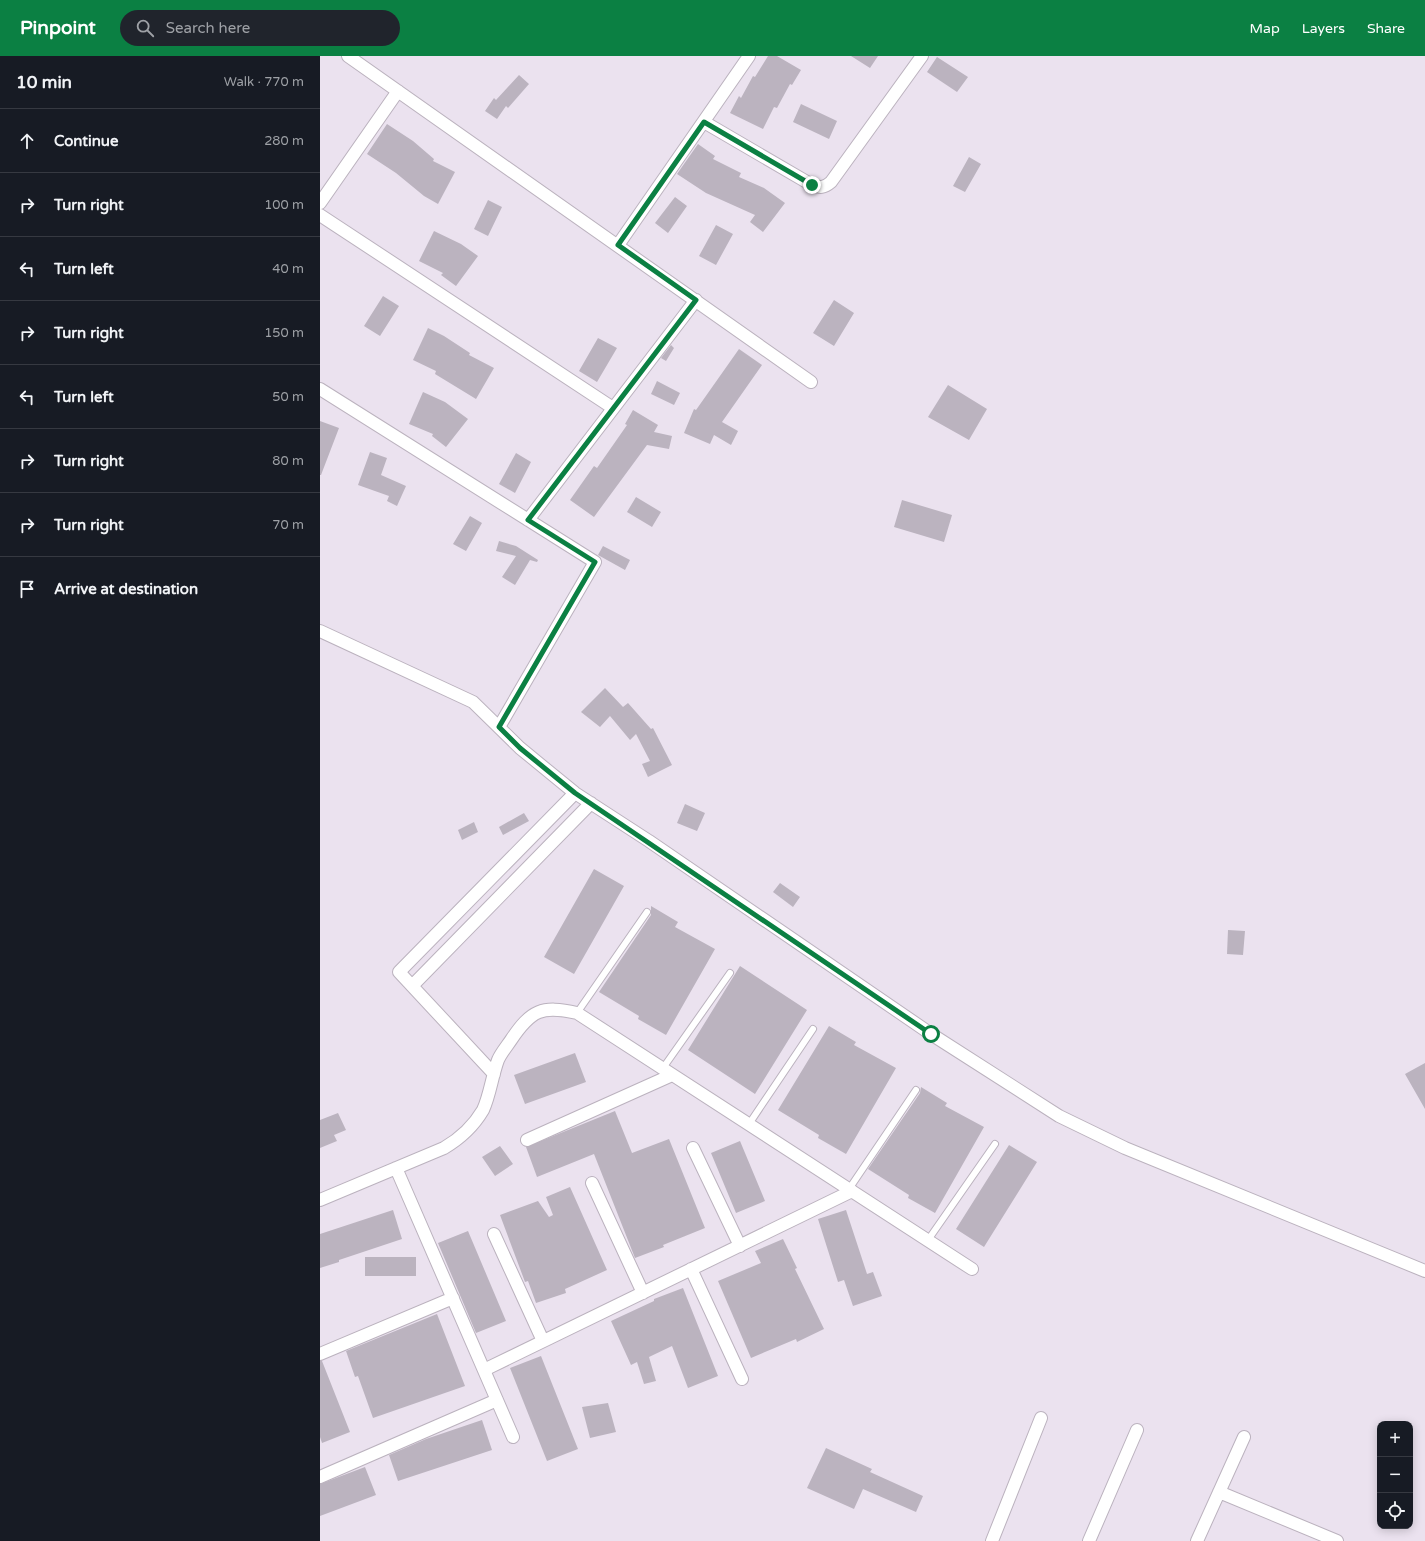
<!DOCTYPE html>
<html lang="en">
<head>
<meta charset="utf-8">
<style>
  :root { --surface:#171b24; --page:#20242c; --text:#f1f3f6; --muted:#9ea1a6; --line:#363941; --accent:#0b8043 }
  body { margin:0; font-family:"Varela Round",sans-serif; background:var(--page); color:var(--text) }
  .controls { position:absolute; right:12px; bottom:12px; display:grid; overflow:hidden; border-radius:8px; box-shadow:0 2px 10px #0003 }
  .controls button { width:36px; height:36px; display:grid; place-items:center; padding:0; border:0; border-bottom:1px solid var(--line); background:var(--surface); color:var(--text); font:20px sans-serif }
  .stop { position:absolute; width:12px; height:12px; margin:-9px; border:3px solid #0b8043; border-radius:50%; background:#fff }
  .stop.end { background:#0b8043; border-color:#fff; box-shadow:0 1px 4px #0008 }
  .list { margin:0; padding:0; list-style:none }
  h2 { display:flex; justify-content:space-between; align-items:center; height:52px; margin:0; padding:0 16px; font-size:17px }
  h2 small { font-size:13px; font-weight:400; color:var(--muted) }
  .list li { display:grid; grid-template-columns:26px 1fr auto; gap:12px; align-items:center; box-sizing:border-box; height:64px; padding:0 16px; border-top:1px solid var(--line) }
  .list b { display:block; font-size:15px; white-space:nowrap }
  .list em { font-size:13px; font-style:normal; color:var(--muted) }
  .icon { flex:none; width:22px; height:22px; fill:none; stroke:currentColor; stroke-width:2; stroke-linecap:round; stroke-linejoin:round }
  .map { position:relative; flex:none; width:1105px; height:1485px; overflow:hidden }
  header { display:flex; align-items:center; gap:24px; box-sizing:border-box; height:56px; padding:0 20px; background:var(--accent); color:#fff }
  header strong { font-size:19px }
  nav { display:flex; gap:22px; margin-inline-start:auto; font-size:14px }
  .search { width:280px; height:36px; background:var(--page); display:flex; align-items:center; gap:10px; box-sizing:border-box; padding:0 14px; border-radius:22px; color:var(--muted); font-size:15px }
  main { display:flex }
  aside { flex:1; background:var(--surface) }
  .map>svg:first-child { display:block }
</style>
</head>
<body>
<header>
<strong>Pinpoint</strong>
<div class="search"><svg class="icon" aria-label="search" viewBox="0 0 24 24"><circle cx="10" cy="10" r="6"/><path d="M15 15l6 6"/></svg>Search here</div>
<nav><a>Map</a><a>Layers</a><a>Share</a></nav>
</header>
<main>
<aside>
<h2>10 min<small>Walk · 770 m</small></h2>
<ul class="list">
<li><svg class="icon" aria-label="ahead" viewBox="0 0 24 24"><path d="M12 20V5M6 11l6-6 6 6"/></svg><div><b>Continue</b></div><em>280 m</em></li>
<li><svg class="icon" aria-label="right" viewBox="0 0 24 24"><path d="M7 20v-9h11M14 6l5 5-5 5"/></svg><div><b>Turn right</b></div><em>100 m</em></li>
<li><svg class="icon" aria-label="left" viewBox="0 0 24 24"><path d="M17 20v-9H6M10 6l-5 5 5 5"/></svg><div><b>Turn left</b></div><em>40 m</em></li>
<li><svg class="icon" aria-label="right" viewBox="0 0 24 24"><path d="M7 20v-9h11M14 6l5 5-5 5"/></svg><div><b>Turn right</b></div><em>150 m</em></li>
<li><svg class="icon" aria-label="left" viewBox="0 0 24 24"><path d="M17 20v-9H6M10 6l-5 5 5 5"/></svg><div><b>Turn left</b></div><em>50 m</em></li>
<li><svg class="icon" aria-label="right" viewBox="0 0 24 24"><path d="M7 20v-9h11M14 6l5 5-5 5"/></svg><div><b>Turn right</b></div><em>80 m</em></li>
<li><svg class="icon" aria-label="right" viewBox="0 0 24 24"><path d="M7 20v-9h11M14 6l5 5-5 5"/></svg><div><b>Turn right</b></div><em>70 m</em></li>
<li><svg class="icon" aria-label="arrive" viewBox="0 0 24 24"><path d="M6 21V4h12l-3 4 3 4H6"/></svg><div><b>Arrive at destination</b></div></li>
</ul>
</aside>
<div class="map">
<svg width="1105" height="1485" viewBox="0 0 1105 1485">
  <rect width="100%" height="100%" fill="#ebe2ef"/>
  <!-- building -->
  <path fill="#bbb3bf" d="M448,0H457L481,14L472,29L470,28L457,52L454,51L443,73L410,57L419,40L421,42L433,20L435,21Z
    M531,0H558L550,12Z
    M617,1L648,21L637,36L607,16Z
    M199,19L209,28L188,52L186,50L177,63L165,55L174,42L176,44Z
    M481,48L517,65L509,83L473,66Z
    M67,68L93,85L114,103L113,105L135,116L118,148L104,140L76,117L47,98Z
    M378,88L395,100L393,103L421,117L419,121L444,132L465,147L443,176L430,166L435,159L386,137L357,118Z
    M649,101L661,108L645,136L633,130Z
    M355,141L367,150L348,177L335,167Z
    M168,144L182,151L168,180L154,173Z
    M396,169L413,178L396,209L379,200Z
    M114,175L141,188L158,200L136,230L121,219L123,217L99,205Z
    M63,240L79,250L60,280L44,270Z
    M514,244L534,257L514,290L493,277Z
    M108,272L124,280L150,297L149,299L174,312L156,343L115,318L116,315L93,304Z
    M278,282L297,292L277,326L259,315Z
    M351,289L354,292L346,305L341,302Z
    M419,293L442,309L402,366L418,375L411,389L394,379L390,388L364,377L374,353L376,354Z
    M337,325L360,337L354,349L331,338Z
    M628,329L667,353L649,384L608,361Z
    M103,336L125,346L148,363L126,391L112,380L113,378L89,368Z
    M313,354L338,369L334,376L352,380L349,393L327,389L274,461L250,444L274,410L277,412L307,369L305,368Z
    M0,365L19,372L1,419H0Z
    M50,396L67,402L61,419L86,430L77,450L67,445L69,440L38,429Z
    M196,397L211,406L195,437L179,428Z
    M316,441L341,456L332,471L307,456Z
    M582,444L632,459L624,486L574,471Z
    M150,460L162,467L146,495L133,488Z
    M179,485L196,490L218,504L217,506L210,504L195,529L182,521L196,500L176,495Z
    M283,490L310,504L305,514L278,499Z
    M285,632L303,651L308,647L331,673L333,672L352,709L328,721L322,708L330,705L316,678L310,684L290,660L280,671L261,656Z
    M365,748L385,757L377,775L357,767Z
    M204,757L209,765L183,779L179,771Z
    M154,766L158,776L142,784L138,774Z
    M274,813L304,830L254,918L224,901Z
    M460,827L480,841L473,851L453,836Z
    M331,850L358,866L355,871L395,893L346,979L318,963L319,960L279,936L331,859Z
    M908,874L925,875L923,899L907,898Z
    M420,910L487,954L435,1038L368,994Z
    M509,970L536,986L534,989L576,1012L526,1098L498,1082L499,1079L458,1054Z
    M255,997L266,1026L205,1048L194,1019Z
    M1105,1007V1053L1085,1018Z
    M601,1031L627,1047L625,1050L664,1071L615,1157L588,1142L589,1139L548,1113L600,1037Z
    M295,1055L312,1097L349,1083L385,1172L343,1189L344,1191L315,1202L274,1098L217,1121L206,1091Z
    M18,1057L26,1074L14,1079L17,1085L0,1092V1064Z
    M420,1085L445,1145L416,1157L391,1097Z
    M689,1089L717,1106L664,1191L636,1173Z
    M180,1090L193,1108L175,1120L162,1101Z
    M250,1131L287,1214L245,1233L246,1237L216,1247L208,1225L205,1226L180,1159L218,1145L229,1161L233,1159L226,1141Z
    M73,1154L82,1183L19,1204V1206L0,1212V1178Z
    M526,1154L547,1218L553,1216L562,1240L533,1250L524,1224L518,1226L498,1163Z
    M148,1175L186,1265L156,1277L118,1187Z
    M463,1183L477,1212L475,1213L504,1273L477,1286L476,1283L431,1302L398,1225L441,1207L435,1195Z
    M45,1201H96V1220H45Z
    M363,1232L398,1320L368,1332L352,1290L329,1301L336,1325L324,1328L317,1306L311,1309L291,1265L334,1245V1243Z
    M117,1258L145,1330L53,1362L38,1320L35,1321L26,1295Z
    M221,1300L258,1393L227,1405L190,1312Z
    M0,1305H2L30,1376L2,1387L0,1381Z
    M288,1347L296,1376L270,1382L262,1351Z
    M162,1364L172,1394L78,1425L69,1399L106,1383Z
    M506,1392L552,1413L550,1416L603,1440L596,1456L543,1433L534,1453L487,1432Z
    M45,1411L56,1439L0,1460V1428Z"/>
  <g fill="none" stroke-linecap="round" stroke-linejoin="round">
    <!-- lane casing -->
    <g stroke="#bbb2be" stroke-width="8">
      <path id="lane" d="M257,957L327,856
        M343,1012L410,917
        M429,1068L493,973
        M529,1133L596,1034
        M608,1184L675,1088"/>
    </g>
    <!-- street casing -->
    <g stroke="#bbb2be" stroke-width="14">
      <path id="street" d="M28,0L491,326
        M384,66L492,129C500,132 504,132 511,126L602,0
        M0,147L78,35
        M0,159L293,352
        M298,189L429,0
        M0,333L275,506L179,671
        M208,464L376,244
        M0,575L153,646L200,692L255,737L329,785L611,978L739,1060L805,1092L1105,1215
        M92,930L271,747
        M174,1018L79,916L255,737
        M207,1084L352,1019
        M373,1092L420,1190
        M76,1112L193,1381
        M272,1127L323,1237
        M0,1144L124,1092C141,1082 153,1071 163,1054C170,1039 172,1020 178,1004C181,997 187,990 191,984C211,954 222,949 257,957L652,1213
        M174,1178L223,1285
        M371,1213L422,1323
        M0,1298L133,1242
        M164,1314L532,1135
        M0,1421L177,1344
        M899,1436L1017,1485
        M672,1485L721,1362
        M769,1485L817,1374
        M877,1485L924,1381"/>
    </g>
    <!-- lane -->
    <use href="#lane" stroke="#fff" stroke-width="6"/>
    <!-- street -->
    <use href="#street" stroke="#fff" stroke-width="12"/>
  </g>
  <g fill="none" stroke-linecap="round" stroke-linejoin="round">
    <!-- route -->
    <path stroke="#0b8043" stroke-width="5" d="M492,129L384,66L298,189L376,244L208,464L275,506L179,671L200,692L255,737L611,978"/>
  </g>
</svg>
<div class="controls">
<button>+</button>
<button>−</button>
<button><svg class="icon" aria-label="locate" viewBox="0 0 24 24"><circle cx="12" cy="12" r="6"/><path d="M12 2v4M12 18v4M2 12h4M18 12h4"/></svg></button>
</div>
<div class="stop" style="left:611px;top:978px"></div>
<div class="stop end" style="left:492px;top:129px"></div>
</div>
</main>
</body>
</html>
